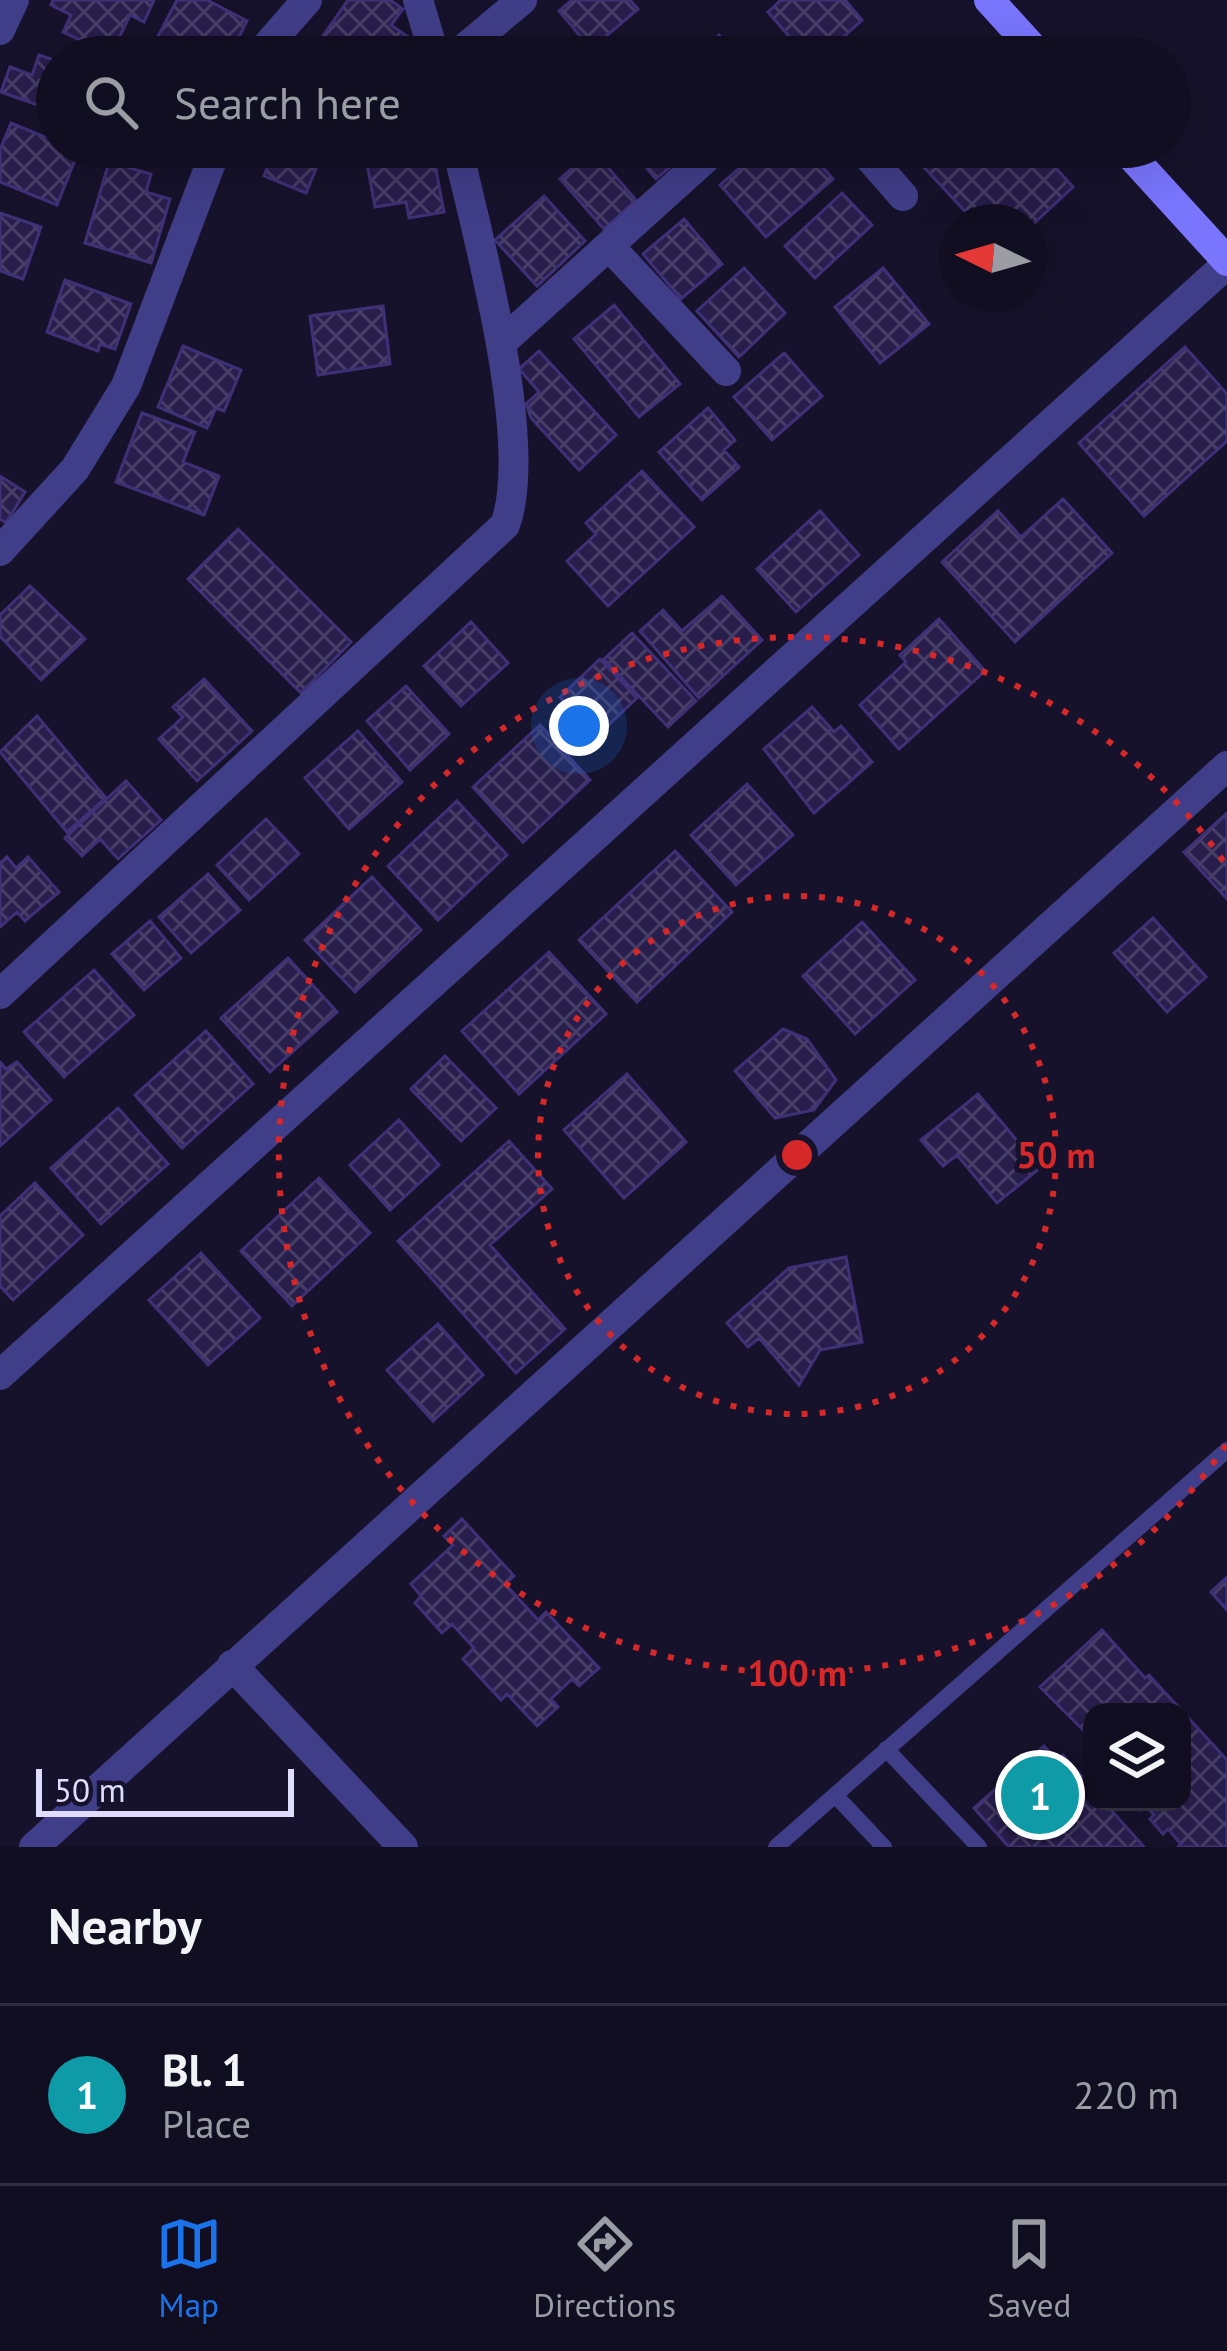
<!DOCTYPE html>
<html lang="en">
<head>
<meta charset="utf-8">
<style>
  :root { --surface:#100e20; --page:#1e1c2d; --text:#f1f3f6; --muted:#9c9ca5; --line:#302e3e; --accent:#1a73e8 }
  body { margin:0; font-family:"PT Sans",sans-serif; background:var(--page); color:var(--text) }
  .controls { position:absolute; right:36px; bottom:36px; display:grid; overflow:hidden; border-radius:24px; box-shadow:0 12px 48px #0002 }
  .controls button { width:108px; height:108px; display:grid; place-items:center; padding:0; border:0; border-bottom:3px solid var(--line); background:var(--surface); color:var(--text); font:60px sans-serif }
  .compass { position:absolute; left:939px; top:204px; width:108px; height:108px; border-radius:50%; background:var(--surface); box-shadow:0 12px 48px #0002; rotate:275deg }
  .scale { position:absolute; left:36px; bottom:30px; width:258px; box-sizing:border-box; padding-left:12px; border:6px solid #e0dcfe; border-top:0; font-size:33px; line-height:42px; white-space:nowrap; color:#e0dcfe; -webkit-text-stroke:9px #16122b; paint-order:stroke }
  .you { position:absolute; left:579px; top:726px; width:42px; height:42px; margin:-30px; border:9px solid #fff; border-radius:50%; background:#1a73e8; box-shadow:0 0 0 18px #1a73e833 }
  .badge { display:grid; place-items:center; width:78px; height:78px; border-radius:50%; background:var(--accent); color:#fff; font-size:39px; font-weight:700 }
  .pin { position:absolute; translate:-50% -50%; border:6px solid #fff; box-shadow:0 3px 12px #0006 }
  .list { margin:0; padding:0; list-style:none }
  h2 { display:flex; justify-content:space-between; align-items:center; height:156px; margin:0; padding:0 48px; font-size:51px }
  h2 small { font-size:39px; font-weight:400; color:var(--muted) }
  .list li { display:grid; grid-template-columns:78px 1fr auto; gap:36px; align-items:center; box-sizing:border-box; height:180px; padding:0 48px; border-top:3px solid var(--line) }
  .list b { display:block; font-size:45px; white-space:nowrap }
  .list p { margin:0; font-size:39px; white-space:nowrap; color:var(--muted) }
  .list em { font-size:39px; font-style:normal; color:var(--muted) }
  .icon { flex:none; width:66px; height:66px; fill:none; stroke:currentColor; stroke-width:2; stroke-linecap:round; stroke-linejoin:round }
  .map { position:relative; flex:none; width:1227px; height:1847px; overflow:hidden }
  .search { position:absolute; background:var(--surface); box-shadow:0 12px 48px #0002; left:36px; right:36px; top:36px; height:132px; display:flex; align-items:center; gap:30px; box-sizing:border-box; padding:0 42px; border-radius:66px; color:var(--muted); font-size:45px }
  .sheet { height:336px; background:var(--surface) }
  nav { display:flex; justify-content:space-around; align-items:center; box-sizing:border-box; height:168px; border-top:3px solid var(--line); background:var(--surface); font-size:33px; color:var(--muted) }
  nav a { display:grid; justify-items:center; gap:6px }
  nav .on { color:var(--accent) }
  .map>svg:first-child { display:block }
</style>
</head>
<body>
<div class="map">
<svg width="1227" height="1847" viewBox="0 0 1227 1847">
  <defs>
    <pattern id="building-cross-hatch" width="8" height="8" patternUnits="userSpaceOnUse" patternTransform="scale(3)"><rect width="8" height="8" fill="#271e4c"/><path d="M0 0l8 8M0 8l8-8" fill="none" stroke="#463e67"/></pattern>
  </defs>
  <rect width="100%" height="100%" fill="#16122b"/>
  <!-- building -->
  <path fill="url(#building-cross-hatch)" stroke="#3f3077" stroke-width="3" d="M53,0H154L144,22L130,15L110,57H100L103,51L63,32L71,15L51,5Z
    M177,0H207L247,21L229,57L149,53Z
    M348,0H390L403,9L391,25L411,39L398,57L370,52L367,57L309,56Z
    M572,0H630L638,9L591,49L559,11Z
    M781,0H845L862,20L821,57H807L768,12Z
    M719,35L740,57H695Z
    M879,40L896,57H862Z
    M39,55L57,61V112L1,92L10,67L32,75Z
    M11,123L57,142V147L79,150L57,205L0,182V150Z
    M257,147H325L306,193L264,176L273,153Z
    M628,147H694L656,179Z
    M764,147H805L833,179L766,237L720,185Z
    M905,147H1037L1073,187L1029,228V222H975Z
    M593,150L636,200L604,229L560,179Z
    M433,153L444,212L409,218L406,202L375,207L367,164Z
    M109,162L151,174L146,192L170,199L151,263L85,243Z
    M842,193L872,225L815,278L785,246Z
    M544,196L585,241L537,286L495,240Z
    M0,213L41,227L23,279L0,271Z
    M684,219L722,264L681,299L643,254Z
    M744,268L785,313L739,357L697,311Z
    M883,268L929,324L880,363L835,307Z
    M65,280L131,304L115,349L100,344L98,351L47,332Z
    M614,305L680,384L639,417L574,339Z
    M383,306L390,364L318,375L310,316Z
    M183,346L241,370L224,411L216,408L207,428L158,407Z
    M1185,347L1227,394V441L1144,516L1079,443Z
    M539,351L616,435L579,470L531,418L526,404L539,392L519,369Z
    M784,353L822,396L772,440L734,397Z
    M708,408L735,440L724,450L739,467L702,500L659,452Z
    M142,413L195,432L183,462L219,476L204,515L116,482Z
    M642,471L694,527L608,606L567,561L596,534L586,523Z
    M0,476L25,492L6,523L0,519Z
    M1063,499L1112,553L1015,642L942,562L998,511L1021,537Z
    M820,511L859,555L796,612L757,569Z
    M238,529L351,642L301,693L188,579Z
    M30,586L85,639L41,680L0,636V615Z
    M722,596L762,640L699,698L640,631L663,610L682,631Z
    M939,619L985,671L899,749L860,705L906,662L900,655Z
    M471,622L508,663L461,706L424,666Z
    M632,633L696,701L668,727L604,659Z
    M600,659L637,698L597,736L560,697Z
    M204,679L252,731L197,781L159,739L183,717L173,707Z
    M406,686L449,734L410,770L367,721Z
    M812,707L834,732L841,726L872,762L814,813L764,749Z
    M37,716L106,798L67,832L0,752Z
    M540,725L590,780L523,842L473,787Z
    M358,731L402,782L349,829L305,778Z
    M126,781L161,820L118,859L100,839L82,856L65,838Z
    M747,784L793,835L736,885L691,835Z
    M457,801L507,855L438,920L388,866Z
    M1227,813V899L1184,852Z
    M266,819L299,854L249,900L217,865Z
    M675,851L732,912L637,1002L579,940Z
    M7,857L16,868L28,857L59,892L25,921L17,912L0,927V863Z
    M208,874L240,910L191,953L159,917Z
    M372,877L421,930L355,992L305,940Z
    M1153,918L1206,977L1167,1012L1114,953Z
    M150,921L181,958L144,990L112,954Z
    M862,922L915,980L855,1034L803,976Z
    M549,952L606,1014L519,1094L462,1031Z
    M288,958L337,1012L270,1072L221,1018Z
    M94,970L134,1015L64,1077L24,1032Z
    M783,1029L807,1039L836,1080L814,1110L775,1118L735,1071Z
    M206,1031L253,1084L182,1148L135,1095Z
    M445,1056L496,1108L461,1141L411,1089Z
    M0,1062L6,1069L17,1062L51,1100L0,1146Z
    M627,1074L686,1142L624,1198L564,1130Z
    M978,1094L1040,1168L997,1203L957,1155L943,1166L921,1140Z
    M118,1108L168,1164L101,1224L51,1168Z
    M399,1120L439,1165L390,1210L350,1165Z
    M509,1141L552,1189L490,1245L565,1329L516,1373L398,1241Z
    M319,1178L370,1233L292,1306L241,1251Z
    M35,1183L83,1235L13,1300L0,1286V1216Z
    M201,1253L260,1318L208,1365L149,1300Z
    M846,1257L862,1342L820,1350L799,1385L759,1338L748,1347L727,1323L789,1268Z
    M438,1324L483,1375L433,1421L387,1370Z
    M462,1519L514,1576L505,1584L538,1620L546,1612L599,1668L579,1686L572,1679L551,1699L558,1707L537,1726L507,1694L501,1700L463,1659L474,1648L452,1624L442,1633L415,1603L421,1596L411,1584L453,1545L444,1536Z
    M1227,1577V1610L1211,1592Z
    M1102,1630L1145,1678L1149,1675L1227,1760V1847H1178L1181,1844L1168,1829L1163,1834L1150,1819L1154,1815L1146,1806L1141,1810L1133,1802H1182V1712H1092V1739L1040,1687Z
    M1044,1746L1057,1760L1063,1755L1092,1788V1802H1104L1144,1847H1009L974,1808Z"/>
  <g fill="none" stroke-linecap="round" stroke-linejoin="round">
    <!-- lane -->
    <path stroke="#413e89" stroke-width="16" d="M886,1749L979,1847
      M835,1795L884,1847
      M776,1847L1227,1450"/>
    <!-- street -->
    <path stroke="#413e89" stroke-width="30" d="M418,0L435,57
      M0,30L14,0
      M257,57L307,0
      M454,57L522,0
      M860,147L903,196
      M609,246L726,371
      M501,343L718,147
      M0,551L75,469L126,386L217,147
      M0,994L505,525C535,443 478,237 457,147
      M0,1375L1227,264
      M232,1665L403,1847
      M34,1847L1227,766"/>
    <!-- secondary -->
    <path stroke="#7975fd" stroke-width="30" d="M989,0L1041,57
      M1123,147L1227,261"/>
  </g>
  <!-- distance rings -->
  <g fill="none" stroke="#d62828" stroke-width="6" stroke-dasharray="6 12">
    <circle cx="797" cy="1155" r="259"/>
    <path d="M1226 1445A518 518 0 1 1 1226 865"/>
  </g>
  <circle cx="797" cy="1155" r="18" fill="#d62828" stroke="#16122b" stroke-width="6"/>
  <g font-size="36" text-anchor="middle" font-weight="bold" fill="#d62828" stroke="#16122b" stroke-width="10" stroke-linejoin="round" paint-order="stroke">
    <text x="1056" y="1168">50 m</text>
    <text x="797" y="1686">100 m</text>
  </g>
</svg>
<div class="controls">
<button><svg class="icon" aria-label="layers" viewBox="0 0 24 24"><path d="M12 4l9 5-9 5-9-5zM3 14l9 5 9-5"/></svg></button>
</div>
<svg class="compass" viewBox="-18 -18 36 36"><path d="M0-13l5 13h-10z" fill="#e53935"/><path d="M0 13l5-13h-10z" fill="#9c9ca5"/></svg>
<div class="scale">50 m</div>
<div class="you"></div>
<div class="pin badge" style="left:1040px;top:1795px;background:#0f9aa8">1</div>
<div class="search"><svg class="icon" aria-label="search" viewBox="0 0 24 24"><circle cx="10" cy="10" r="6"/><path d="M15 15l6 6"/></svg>Search here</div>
</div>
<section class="sheet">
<h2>Nearby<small></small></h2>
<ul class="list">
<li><span class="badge" style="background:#0f9aa8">1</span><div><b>Bl. 1</b><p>Place</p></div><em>220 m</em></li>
</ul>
</section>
<nav>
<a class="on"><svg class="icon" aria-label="map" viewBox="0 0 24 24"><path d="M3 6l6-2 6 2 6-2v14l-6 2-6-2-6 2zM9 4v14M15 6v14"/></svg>Map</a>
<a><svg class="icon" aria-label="directions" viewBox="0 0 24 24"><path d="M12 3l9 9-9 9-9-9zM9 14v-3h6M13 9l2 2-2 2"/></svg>Directions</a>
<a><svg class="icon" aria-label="saved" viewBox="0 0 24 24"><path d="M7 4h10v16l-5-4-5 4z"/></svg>Saved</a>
</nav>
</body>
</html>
